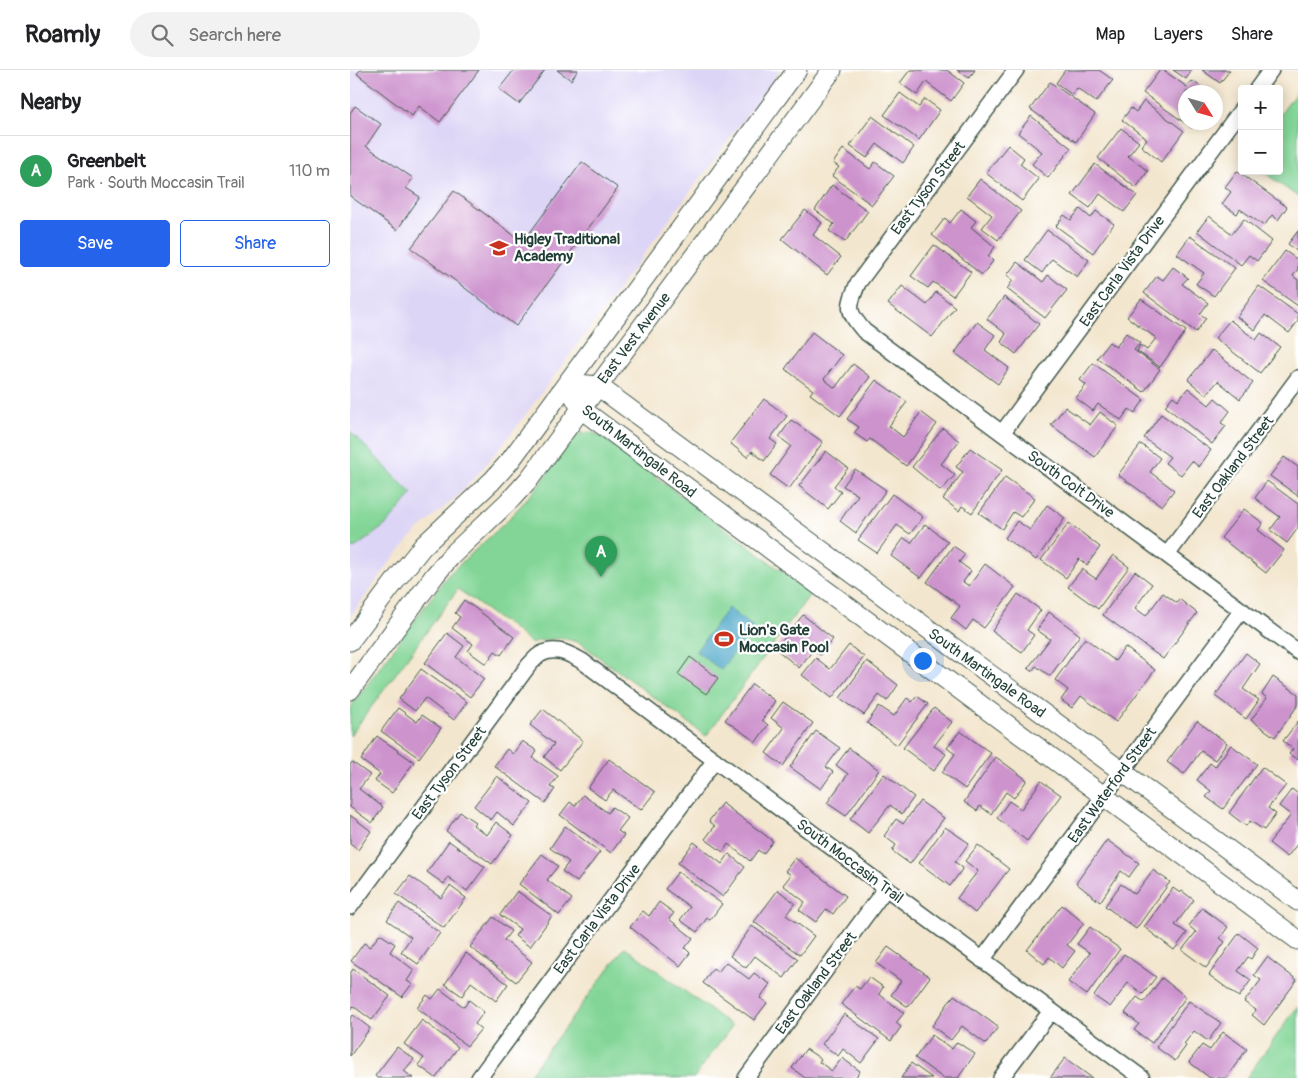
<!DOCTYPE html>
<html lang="en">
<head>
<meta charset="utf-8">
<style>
  :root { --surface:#fff; --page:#f2f2f2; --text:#202124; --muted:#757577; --line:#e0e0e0; --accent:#2563eb }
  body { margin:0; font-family:Pangolin,sans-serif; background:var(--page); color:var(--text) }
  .controls { position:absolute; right:15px; top:15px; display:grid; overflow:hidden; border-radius:5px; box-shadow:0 2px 12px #0003 }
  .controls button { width:45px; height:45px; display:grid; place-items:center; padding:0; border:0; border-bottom:1px solid var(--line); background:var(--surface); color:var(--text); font:25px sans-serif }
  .compass { position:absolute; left:828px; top:15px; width:45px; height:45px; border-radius:50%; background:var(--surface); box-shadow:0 2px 12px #0003; rotate:127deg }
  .you { position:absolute; left:572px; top:590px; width:18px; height:18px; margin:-12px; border:4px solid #fff; border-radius:50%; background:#1a73e8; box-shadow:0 0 0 8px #1a73e833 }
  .badge { display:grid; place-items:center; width:32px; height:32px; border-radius:50%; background:var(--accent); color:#fff; font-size:16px; font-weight:700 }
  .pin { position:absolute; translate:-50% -41px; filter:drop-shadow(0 1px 2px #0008) }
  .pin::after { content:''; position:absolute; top:26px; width:18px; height:15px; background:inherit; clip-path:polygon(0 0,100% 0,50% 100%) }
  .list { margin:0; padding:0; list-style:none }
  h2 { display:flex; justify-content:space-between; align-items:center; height:65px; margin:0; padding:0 20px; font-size:21px }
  h2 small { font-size:16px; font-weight:400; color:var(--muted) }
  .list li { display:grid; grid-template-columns:32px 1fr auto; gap:15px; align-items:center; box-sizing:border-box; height:70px; padding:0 20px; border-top:1px solid var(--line) }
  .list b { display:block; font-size:19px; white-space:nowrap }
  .list p { margin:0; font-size:16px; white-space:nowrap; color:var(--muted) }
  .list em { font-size:16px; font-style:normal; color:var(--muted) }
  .actions { display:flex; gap:10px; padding:15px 20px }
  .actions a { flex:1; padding:11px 0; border:1px solid var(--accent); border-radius:5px; text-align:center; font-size:18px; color:var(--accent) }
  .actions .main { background:var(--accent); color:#fff }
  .icon { flex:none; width:28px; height:28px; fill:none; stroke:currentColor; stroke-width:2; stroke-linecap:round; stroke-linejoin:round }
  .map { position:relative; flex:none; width:948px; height:1008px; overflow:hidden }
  header { display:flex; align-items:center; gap:30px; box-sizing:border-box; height:70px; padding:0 25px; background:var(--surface); border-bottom:1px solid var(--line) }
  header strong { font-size:24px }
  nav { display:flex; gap:28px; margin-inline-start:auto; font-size:18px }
  .search { width:350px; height:45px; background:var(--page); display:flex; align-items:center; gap:12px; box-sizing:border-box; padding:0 18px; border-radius:28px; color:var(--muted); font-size:19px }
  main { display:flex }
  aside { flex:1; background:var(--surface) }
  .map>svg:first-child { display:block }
</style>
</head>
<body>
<header>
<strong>Roamly</strong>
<div class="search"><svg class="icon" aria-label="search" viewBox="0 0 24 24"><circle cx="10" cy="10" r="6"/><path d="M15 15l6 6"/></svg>Search here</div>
<nav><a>Map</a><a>Layers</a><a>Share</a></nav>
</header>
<main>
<aside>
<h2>Nearby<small></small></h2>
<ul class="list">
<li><span class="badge" style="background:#2e9e5b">A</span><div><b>Greenbelt</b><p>Park · South Moccasin Trail</p></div><em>110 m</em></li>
</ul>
<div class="actions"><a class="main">Save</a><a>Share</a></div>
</aside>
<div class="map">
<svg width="948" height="1008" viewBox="0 0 948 1008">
  <rect width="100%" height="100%" fill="#fff"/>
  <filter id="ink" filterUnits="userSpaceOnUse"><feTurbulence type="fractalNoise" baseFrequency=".02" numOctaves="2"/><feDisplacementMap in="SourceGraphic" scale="10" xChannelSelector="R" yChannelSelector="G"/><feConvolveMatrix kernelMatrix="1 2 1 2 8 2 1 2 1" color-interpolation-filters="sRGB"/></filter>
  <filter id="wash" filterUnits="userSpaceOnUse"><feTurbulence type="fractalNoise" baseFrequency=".0096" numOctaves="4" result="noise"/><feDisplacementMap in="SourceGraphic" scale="20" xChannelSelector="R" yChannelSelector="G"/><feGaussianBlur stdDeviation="1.12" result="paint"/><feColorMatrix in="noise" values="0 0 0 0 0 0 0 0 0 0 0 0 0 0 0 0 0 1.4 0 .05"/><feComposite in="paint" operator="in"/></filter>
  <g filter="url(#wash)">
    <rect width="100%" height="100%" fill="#f3e6ce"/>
    <!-- built -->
    <path fill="#ddd5f6" d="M0,0H430L167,356L128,404L105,428L67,461L42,489L0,547Z"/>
    <!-- green -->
    <path fill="#82d596" stroke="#508965" d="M948,20V127L912,101H929V46Z
      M0,361L62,424L37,454L6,477L0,479Z
      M240,362L246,364L254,368L461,523L356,666L230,573L213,568L187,571L182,574L155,552L151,551L108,519L0,666V638L98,505L155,453L173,433L190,414L222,369L231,363Z
      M275,877L382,956L344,1008H177Z
      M948,936V1008H896Z"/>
    <!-- water -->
    <path fill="#49a6c8" stroke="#34727e" d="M378,538L403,557L371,600L346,581Z"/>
    <g id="blocks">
      <!-- building -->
      <path fill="#cd93cd" d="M10,0H129L90,52L69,36L62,46L7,4Z
        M164,0H195L169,34L149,19Z
        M207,0H228L221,10Z
        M560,0H597L614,13L601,31L576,12L567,25L550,13Z
        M607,0H625L619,8Z
        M715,0H749L763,10L746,32L727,18L722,25L706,13Z
        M810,0H813L837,17L842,11L859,22H836V52H846L842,58L793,23Z
        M823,0H842L836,9Z
        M852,0H880L870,13Z
        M700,12L745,44L726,72L680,39Z
        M550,23L569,37L575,29L590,40L569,70L534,45Z
        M794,31L834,61L811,92L791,76L797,69L772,50L781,38L786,42Z
        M5,36L31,54L16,76L63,108L56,118L70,127L47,160L0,126V43Z
        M522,46L564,77L553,93L527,74L517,88L500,76Z
        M681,46L721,78L698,108L682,94L692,82L668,63Z
        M771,58L789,72L778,86L798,101L786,118L748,88Z
        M658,75L674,88L670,94L689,109L672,131L636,103Z
        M493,79L520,99L525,92L544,106L522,135L482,106L489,97L483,93Z
        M232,92L268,118L166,256L61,178L104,121L173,172Z
        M745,94L787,125L774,142L750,124L740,138L722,125Z
        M887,101L937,137L928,150L922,145L914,156L890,139L887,144L872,134L881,122L875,117Z
        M630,109L671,141L648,170L632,158L642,145L617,126Z
        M482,115L518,141L495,172L479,161L484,154L465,140Z
        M611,139L626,151L621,157L645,177L638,186L643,191L632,205L582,165L595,148L600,153Z
        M730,139L741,148L746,141L764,154L743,183L706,156L714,145L721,150Z
        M455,140L472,153L463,165L491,187L477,205L432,169Z
        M859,146L882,164L894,149L922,171L907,191L899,185L891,195L847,161Z
        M697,160L739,190L727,207L702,189L692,203L675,190Z
        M948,161V182L938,174Z
        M840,166L885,198L864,226L846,214L854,203L827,184Z
        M584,175L621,202L603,226L583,212L578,218L561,206Z
        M935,181L948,190V199L943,206L948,210V236L913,211Z
        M667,192L693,212L698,205L717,220L695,248L657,219L663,210L657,205Z
        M823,197L838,208L832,214L858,233L850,244L856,248L846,262L794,223L807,206L813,210Z
        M552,216L577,235L586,222L605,237L582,267L538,234Z
        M909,216L948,244V251L939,263L915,245L905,260L887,247Z
        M654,227L689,254L666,284L651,272L656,264L637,249Z
        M791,229L836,261L810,297L787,281L790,275L797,280L806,268L777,247Z
        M880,250L906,270L911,263L930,277L910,303L865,268Z
        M627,252L645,265L635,280L659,298L648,314L605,283Z
        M462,262L492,285L474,309L485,318L503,294L520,307L490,346L460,324L463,320L435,299Z
        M776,263L790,273L784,280L810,299L794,322L747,288L759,272L766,277Z
        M862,280L903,313L890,329L868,311L856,325L838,310Z
        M743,293L794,330L785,343L779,339L771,350L748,334L743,341L726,328L736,315L730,310Z
        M526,310L557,332L539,356L553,367L571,342L587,354L556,396L520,369L517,372L504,363L509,357L497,349Z
        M838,318L859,335L865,328L880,341L871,353L876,356L862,374L815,336L823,326L828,330Z
        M414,329L437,346L420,369L427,374L414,391L402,381L397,387L380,373Z
        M715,337L740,355L750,342L768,356L745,387L701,355Z
        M811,344L861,380L849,397L842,391L831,405L815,393L820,387L794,368Z
        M441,350L473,372L439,419L420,405L441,376L429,367Z
        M593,358L609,371L591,394L605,405L591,421L562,397Z
        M791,374L810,388L800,402L824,420L812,436L768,405Z
        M620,378L652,400L622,443L612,436L609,441L593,429L613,402L606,397Z
        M476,381L498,398L484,416L491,422L478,439L449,416Z
        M934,387L948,397V426L920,406Z
        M505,399L536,420L506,463L490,451L508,425L493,416Z
        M655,407L685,428L671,447L663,442L652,459L629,443Z
        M917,411L948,434V458L937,473L920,460L930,447L905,428Z
        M542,424L573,447L560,464L547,455L527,483L508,470Z
        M697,435L715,448L686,490L655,468L667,451L680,460Z
        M894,439L913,453L908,460L934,480L916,503L871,468Z
        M719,453L750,477L737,495L729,489L716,508L691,490Z
        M575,454L598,472L571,508L541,486L554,468L561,473Z
        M603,476L615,484L609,492L621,501L613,512L619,516L635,494L665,517L634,558L623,550L616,560L601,548L610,536L577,512Z
        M763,485L779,497L748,539L718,517L732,499L746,509Z
        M785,501L802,514L785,538L796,546L813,523L827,533L829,529L847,543L813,589L753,545Z
        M668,524L691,540L677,560L684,565L672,582L642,561Z
        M114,530L164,567L151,585L145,581L136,594L118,581L123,574L102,558L110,547L105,543Z
        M699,542L730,565L700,606L686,596L682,601L678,598L700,569L687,560Z
        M453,545L483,569L470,585L463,580L449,598L426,579Z
        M97,563L114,576L106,587L134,609L120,627L75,593Z
        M735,568L765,591L775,577L805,600L766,652L731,626L722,638L711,630L718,620L705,610Z
        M499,575L514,587L482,628L452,605L466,588L480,599Z
        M896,583L910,594L893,619L909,630L896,649L865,626Z
        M340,587L368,608L356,624L328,604Z
        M517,591L548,615L537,631L529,625L514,645L490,628Z
        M71,599L117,632L104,650L75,628L65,641L49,629Z
        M923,607L948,624V635L925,667L901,650L917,628L912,624Z
        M402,614L425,631L412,650L418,655L406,672L375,650Z
        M567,626L578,634L547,675L517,653L529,636L544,646L557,628L562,632Z
        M433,632L463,653L433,696L416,683L434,658L421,648Z
        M48,638L67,652L72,645L91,658L69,688L31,661Z
        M584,638L602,652L584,676L596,684L584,701L553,678Z
        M193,639L233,671L210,700L194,687L204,674L180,655Z
        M847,651L877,673L865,690L851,681L834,704L817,692Z
        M948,651V690L939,684L943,679L933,671Z
        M466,661L490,678L476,697L483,702L471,719L440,697Z
        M610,661L641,683L615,719L592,702L605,684L597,678Z
        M27,666L64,692L42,723L25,711L30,704L11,690Z
        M172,671L187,681L183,688L208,706L200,717L205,719L195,733L144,696L157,679L163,684Z
        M881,675L907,694L873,739L856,727L861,721L847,710L860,693L865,697Z
        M499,678L529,700L496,746L477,733L498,704L486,695Z
        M646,687L677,710L664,728L656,722L641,744L630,736L627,741L614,732Z
        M259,689L305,722L291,740L263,720L255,730L238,718Z
        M2,692L20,705L9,719L33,737L22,753L0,737V695Z
        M912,697L936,715L918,738L926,744L914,760L900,751L896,756L879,743Z
        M534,704L564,727L552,744L540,735L518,763L500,749Z
        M147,706L182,733L164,756L147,742L141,750L124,736Z
        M691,711L711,725L677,771L647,748L659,731L671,739Z
        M942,719L948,724V773L937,787L919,773L941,745L929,736Z
        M233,725L258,743L262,737L278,748L268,761L274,765L261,783L210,745L220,732L225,736Z
        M570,731L594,748L560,794L542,781L546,775L534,766L546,749L553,754Z
        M372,733L423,771L413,784L408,780L400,791L378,774L373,782L355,769L365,756L359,751Z
        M110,742L125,752L123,755L137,765L146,752L163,765L142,794L96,761Z
        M0,745L21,761L8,780L0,774Z
        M215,756L250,782L227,812L212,801L219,792L200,778Z
        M595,757L619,773L605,792L613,798L600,816L569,793Z
        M757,770L789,793L779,807L771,801L750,832L726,813Z
        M99,771L135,797L117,821L98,807L94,814L77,802Z
        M344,772L372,794L379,784L395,797L373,827L328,793Z
        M628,775L659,799L625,843L607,828L628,801L615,791Z
        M192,784L208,796L197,810L222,829L209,845L169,814Z
        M445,788L496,826L483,844L476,839L466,852L449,840L455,832L433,815L441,805L435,801Z
        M803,800L820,812L786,859L755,836L771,814L785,824Z
        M328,802L372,834L360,850L357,848L347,862L330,850L340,837L315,819Z
        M60,806L91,828L100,816L116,828L94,858L46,824Z
        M823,818L830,823L832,821L844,830L825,855L837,863L824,880L794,857Z
        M428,820L445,833L436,845L464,866L450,885L404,852Z
        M167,821L202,846L180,877L165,866L170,859L150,845Z
        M309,832L324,843L319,849L343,868L335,878L340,883L330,896L280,857L293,841L299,846Z
        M49,833L90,863L68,894L51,882L61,867L37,850Z
        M712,835L734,853L717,875L725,881L712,898L699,887L694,894L677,880Z
        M852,838L878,857L870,868L875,872L856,898L832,880L846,862L839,856Z
        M143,847L161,861L154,870L182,892L166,912L120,877Z
        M402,856L448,889L434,908L405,886L396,898L380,886Z
        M740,857L770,879L737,925L718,912L740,883L727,874Z
        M889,863L908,878L901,889L898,887L888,901L901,910L889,927L859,905Z
        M30,864L45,874L40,882L64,900L57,911L62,914L52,927L1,891L14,873L20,877Z
        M538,877L580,907L558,937L541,925L551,911L526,893Z
        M116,883L158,914L146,931L121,912L112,926L95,914Z
        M774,884L806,907L793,924L778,913L760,937L744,926Z
        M917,887L947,910L914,955L902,945L906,940L894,932L911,910L904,905Z
        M376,892L399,909L404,903L420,914L410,928L417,933L404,950L353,913L363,898L368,902Z
        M3,899L40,926L22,950L3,936L0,940V904Z
        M519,907L533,917L529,924L554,943L546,953L551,957L541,971L491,934L505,916L510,919Z
        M812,908L836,927L802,973L784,960L789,954L775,943L787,927L794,932Z
        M90,919L114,937L119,930L134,942L125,954L131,959L117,976L67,938L77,925L82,929Z
        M604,925L648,957L636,974L612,956L601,970L582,956Z
        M839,931L871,953L858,971L844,961L834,974L836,976L825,991L806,977Z
        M494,944L529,969L511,993L493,979L488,986L472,974Z
        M3,945L20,958L0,986V949Z
        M72,950L108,977L86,1008L68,995L74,988L54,974Z
        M873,962L897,979L876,1008H860L839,992L852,975L860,980Z
        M582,965L602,979L607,972L625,984L608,1008H593L565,988Z
        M47,977L64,989L54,1001L63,1008H27L25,1006Z
        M456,979L471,989L469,992L482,1001L492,988L510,1001L505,1008H455L442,998Z
        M715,988L742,1008H700Z
        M561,993L582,1008H551Z"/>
    </g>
  </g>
  <g filter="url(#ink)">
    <use href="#blocks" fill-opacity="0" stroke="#3f564b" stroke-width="1"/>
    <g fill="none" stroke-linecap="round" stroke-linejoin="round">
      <!-- minor casing -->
      <g stroke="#3f564b" stroke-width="18">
        <path id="minor" d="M666,0L508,213C498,237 496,240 514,261L948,582
          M907,19L921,0
          M652,363L892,39
          M817,485L948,308
          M0,837L179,595C183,591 187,586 191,584C206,576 219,584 232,591L536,818L792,1008
          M632,890L892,540
          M129,1008L365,690
          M396,1008L536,818
          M651,1008L701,941"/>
      </g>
      <!-- tertiary casing -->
      <g stroke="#3f564b" stroke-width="21">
        <path id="tertiary" d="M217,313L231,339L948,870
          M217,313L248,316L948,831
          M0,571L49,506L73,476L142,411L160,391L447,0
          M0,620L85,505L101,486L162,428L180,408L482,0"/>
      </g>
      <!-- minor -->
      <use href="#minor" stroke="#fff" stroke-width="15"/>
      <!-- tertiary -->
      <use href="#tertiary" stroke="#fff" stroke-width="19"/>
    </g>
  </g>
  <!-- icons -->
  <defs>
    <g id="school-bare" transform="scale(1.5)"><path d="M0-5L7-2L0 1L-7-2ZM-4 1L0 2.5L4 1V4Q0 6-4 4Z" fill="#c8321e" stroke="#fff" stroke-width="2.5" paint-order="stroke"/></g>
    <g id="stadium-bare" transform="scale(1.5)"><path d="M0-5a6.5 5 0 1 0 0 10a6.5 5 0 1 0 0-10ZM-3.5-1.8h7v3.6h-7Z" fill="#c8321e" stroke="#fff" stroke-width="2.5" paint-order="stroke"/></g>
  </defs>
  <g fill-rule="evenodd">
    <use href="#school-bare" x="149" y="178"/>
    <use href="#stadium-bare" x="374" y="569"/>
  </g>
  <g text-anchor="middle" stroke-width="4.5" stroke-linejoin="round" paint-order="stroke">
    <!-- street labels -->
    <g font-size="15" fill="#1f3d34" stroke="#fff">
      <text transform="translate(578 118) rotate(-53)" y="5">East Tyson Street</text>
      <text transform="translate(772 201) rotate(-54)" y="5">East Carla Vista Drive</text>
      <text transform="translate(284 268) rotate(-53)" y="5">East Vest Avenue</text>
      <text transform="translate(289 381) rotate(38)" y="5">South Martingale Road</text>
      <text transform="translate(883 397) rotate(-53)" y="5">East Oakland Street</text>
      <text transform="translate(721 414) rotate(36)" y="5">South Colt Drive</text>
      <text transform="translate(637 603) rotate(36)" y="5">South Martingale Road</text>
      <text transform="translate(99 703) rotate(-53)" y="5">East Tyson Street</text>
      <text transform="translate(762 715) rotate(-54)" y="5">East Waterford Street</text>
      <text transform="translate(500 791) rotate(37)" y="5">South Moccasin Trail</text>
      <text transform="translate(247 849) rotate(-53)" y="5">East Carla Vista Drive</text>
      <text transform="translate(466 913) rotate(-53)" y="5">East Oakland Street</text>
    </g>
    <!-- poi labels -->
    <g font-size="15" font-weight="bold" fill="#1f3d34" stroke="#fff" text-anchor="start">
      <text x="164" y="174">Higley Traditional<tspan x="164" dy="17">Academy</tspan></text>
      <text x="389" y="565">Lion's Gate<tspan x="389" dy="17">Moccasin Pool</tspan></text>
    </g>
  </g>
</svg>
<div class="controls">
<button>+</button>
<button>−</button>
</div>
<svg class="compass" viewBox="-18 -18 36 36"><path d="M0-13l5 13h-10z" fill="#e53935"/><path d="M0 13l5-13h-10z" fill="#757577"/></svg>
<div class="you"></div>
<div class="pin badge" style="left:251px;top:507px;background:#2e9e5b">A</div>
</div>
</main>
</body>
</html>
